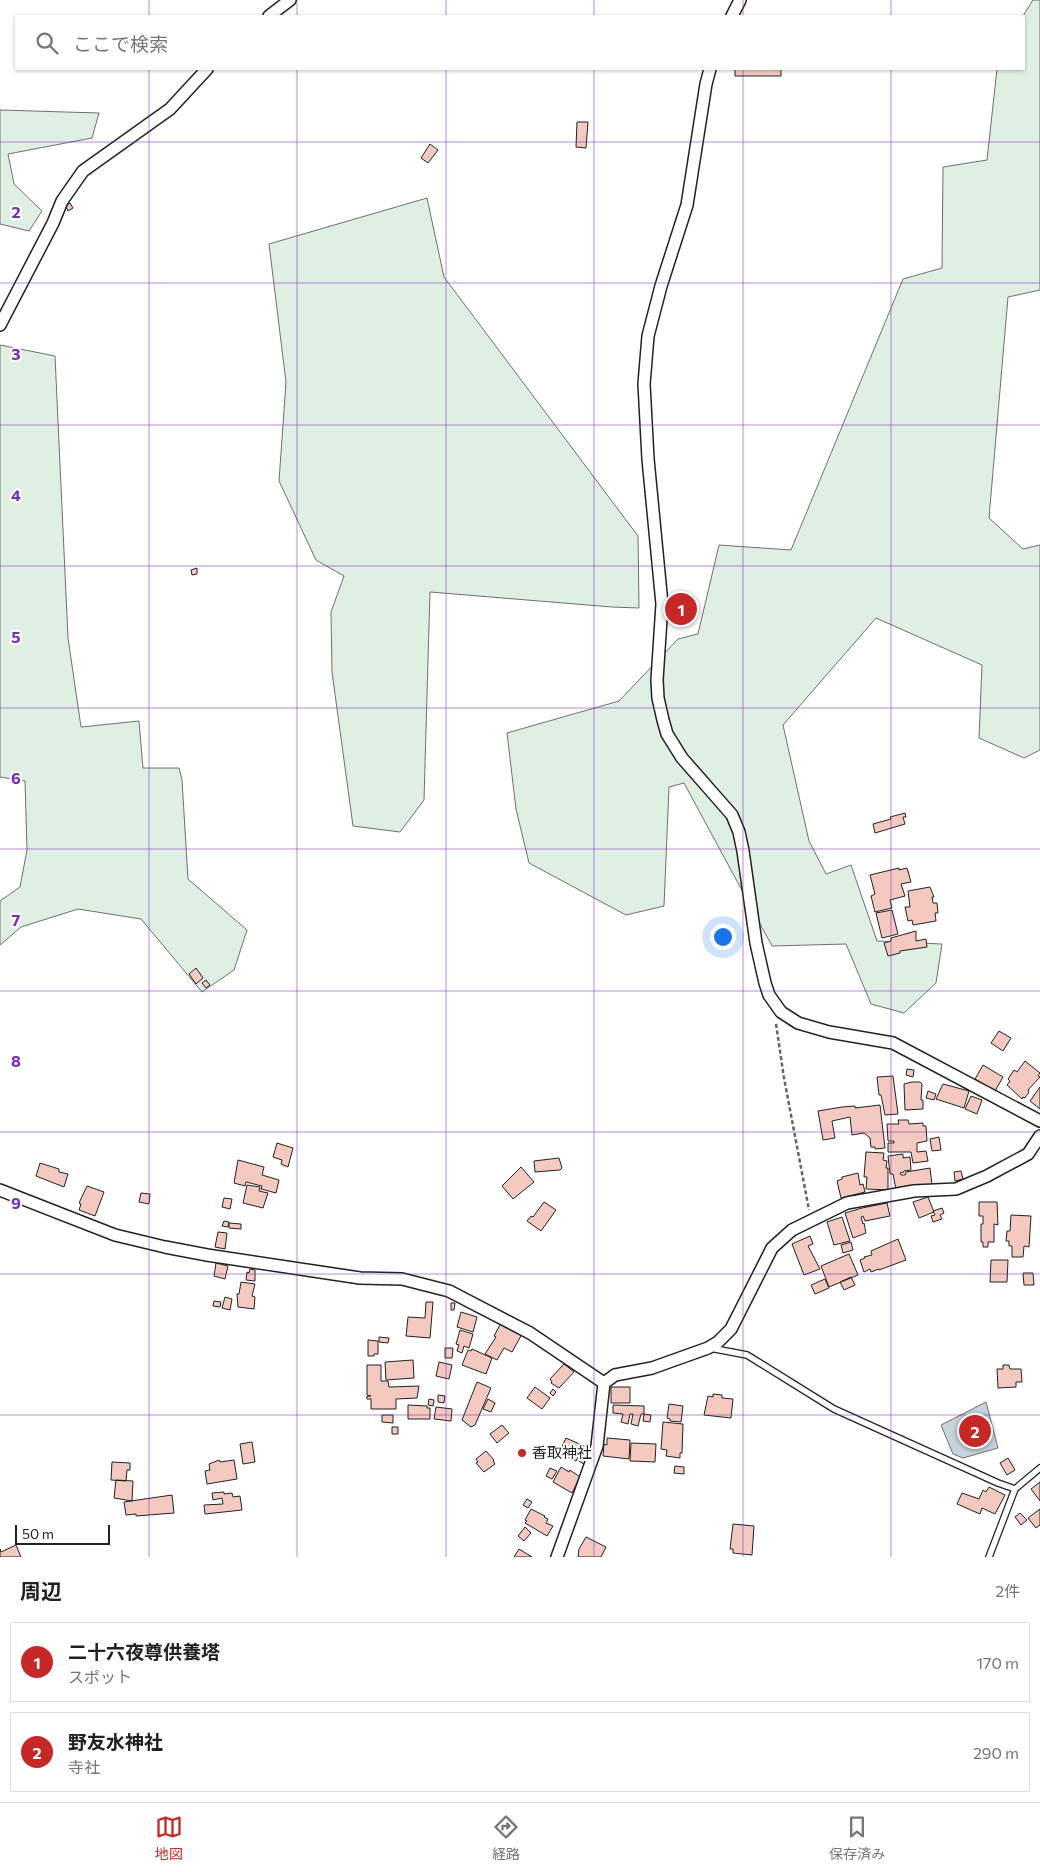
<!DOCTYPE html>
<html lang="ja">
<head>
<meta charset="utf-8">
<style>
  :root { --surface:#fff; --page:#f6f6f6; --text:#202124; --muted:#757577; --line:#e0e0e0; --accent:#c62828 }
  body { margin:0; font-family:Commissioner,"Noto Sans JP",sans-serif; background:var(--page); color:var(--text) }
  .scale { position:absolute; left:15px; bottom:12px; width:95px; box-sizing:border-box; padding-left:5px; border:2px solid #222; border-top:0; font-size:14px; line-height:18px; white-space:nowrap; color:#222; -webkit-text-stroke:4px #fff; paint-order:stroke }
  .you { position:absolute; left:722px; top:936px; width:18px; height:18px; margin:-12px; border:4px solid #fff; border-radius:50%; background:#1a73e8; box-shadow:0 0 0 8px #1a73e833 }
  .badge { display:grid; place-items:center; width:32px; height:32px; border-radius:50%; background:var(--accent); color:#fff; font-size:16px; font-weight:700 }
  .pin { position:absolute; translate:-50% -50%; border:2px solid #fff; box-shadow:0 1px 5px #0006 }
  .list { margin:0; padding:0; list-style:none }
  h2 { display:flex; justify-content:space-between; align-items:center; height:65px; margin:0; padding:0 20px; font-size:21px }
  h2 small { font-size:16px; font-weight:400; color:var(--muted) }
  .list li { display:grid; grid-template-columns:32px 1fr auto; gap:15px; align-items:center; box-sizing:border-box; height:80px; margin:0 10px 10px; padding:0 10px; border:1px solid var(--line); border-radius:0px }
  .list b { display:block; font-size:19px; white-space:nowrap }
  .list p { margin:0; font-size:16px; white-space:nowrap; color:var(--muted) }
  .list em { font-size:16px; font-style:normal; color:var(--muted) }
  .icon { flex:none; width:28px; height:28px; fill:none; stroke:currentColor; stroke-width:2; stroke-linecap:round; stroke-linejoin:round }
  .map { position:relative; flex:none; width:1040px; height:1557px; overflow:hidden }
  .search { position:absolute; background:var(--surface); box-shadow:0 1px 4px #0004; left:15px; right:15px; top:15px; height:55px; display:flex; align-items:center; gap:12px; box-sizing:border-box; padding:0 18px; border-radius:0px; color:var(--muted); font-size:19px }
  .sheet { height:245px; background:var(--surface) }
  nav { display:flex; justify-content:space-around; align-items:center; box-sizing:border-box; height:70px; border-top:1px solid var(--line); background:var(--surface); font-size:14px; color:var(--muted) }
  nav a { display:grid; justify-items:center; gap:2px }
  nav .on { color:var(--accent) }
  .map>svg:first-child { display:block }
</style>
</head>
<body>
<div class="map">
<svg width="1040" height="1557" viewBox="0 0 1040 1557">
  <rect width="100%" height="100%" fill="#fff"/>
  <!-- green -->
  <path fill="#e0efe3" stroke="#6f6f6f" d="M1033,0H1040V290L1008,297L989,518L1023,549L1040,545V750L1024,758L979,738L982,665L876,618L783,725L809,841L826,874L851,865L877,941L942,944L936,983L904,1013L871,1004L846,944L772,946L684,783L669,787L664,906L626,915L529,863L516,809L507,733L619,701L678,639L698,634L719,545L791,550L903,279L942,268L943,167L987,160L997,69H1024L1023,16Z
    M0,110L99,113L92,138L8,154L14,184L42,211L29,231L0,224Z
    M427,198L444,277L638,536L639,608L612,607L430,592L424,800L400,832L353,826L332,672L331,612L344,576L316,560L279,481L286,382L269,244Z
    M0,345L55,356L68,638L81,727L139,721L143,768H179L182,780L188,879L247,930L234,970L202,992L141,919L78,909L21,927L0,945V901L20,887L27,850L25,781L0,777Z"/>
  <!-- water -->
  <path fill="#c7d3dd" stroke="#6f6f6f" d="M986,1402L998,1448L963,1458L953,1454L941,1425Z"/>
  <!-- building -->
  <path fill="#f3c9c0" stroke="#222" d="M735,69H781V76H735Z
    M577,122H588L586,148L576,147Z
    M430,144L438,150L428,163L421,158Z
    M70,203L73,208L68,211L66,206Z
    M197,568V574L192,575L191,570Z
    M905,813L906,817H903L905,824L875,833L873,824L891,819L890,817Z
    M899,868V870L907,868L911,882L901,884L905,896L890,900L892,908L875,912L871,896L875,894L870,875Z
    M930,887L934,897H932L933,903H937L938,913H935L936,921L913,925L912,920L908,921L905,907H910L908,891Z
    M892,910L898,934L882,938L876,913Z
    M916,931V941L926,939L927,947L900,951V953L888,956L884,943L891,941V938Z
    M196,968L203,978L196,984L189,974Z
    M206,980L210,985L206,988L202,983Z
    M999,1031L1011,1038L1003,1051L991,1043Z
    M1025,1061L1040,1073L1038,1076L1040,1077L1028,1090L1029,1092L1025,1098L1023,1097L1022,1099L1007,1085L1010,1081L1008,1079L1014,1070L1017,1072Z
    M983,1065L1003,1077L995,1091L975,1079Z
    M907,1069L914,1070L913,1077L906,1075Z
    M893,1076L898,1114L885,1115L881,1095H879L877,1077Z
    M912,1082H920L922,1084L921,1100H923V1109L905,1110L904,1084Z
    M943,1084L969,1091L964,1108L936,1099Z
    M1040,1087V1109L1030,1101Z
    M928,1091L936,1094L934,1100L926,1098Z
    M971,1096L982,1100L977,1114L965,1109Z
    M880,1105L885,1148L875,1149V1147H871L870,1138L864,1133L852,1135L850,1117L832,1121L835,1138L823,1140L818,1111L842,1107L855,1106V1108Z
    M898,1120H908L909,1124L923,1123V1126H926L927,1141L917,1143V1152L926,1151L928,1161L913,1163L911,1152H888V1143H894V1141H888L887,1124H899Z
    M939,1137L941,1150L932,1151L930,1139Z
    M277,1143L293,1148L288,1167L281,1164L282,1160L273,1157Z
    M866,1152L884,1153L883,1160L887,1161L886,1168H888V1190L866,1189L867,1177H864Z
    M903,1154V1158L910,1157L911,1170L904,1171V1172L900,1173L901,1175H905L906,1172L930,1168L932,1185L896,1190L893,1174H890L888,1156Z
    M559,1158L562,1168L560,1170L535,1172L534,1161Z
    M238,1160L264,1167L262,1175L279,1180L276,1193L261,1189L262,1186L246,1182L245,1186L234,1183Z
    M40,1163L59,1169V1172L68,1174L64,1187L36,1176Z
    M521,1167L534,1182L513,1199L502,1186Z
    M961,1171L963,1179L955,1181L954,1172Z
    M858,1173L860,1185L863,1184L865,1192L841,1198L837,1181L842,1179V1177Z
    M247,1185L260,1187L259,1191L268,1193L263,1208L243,1203Z
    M87,1186L104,1192L95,1216L79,1210L81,1204L79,1203Z
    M141,1193L150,1194L149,1204L139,1202Z
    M928,1197L934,1212L919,1218L913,1202Z
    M224,1198L232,1199L230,1209L222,1207Z
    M544,1202L556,1210L541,1231L527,1221L531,1216L533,1217Z
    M979,1202H997L998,1225L994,1224V1242H988V1247H983V1242H981V1224H983V1216H979Z
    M887,1203L890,1216L865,1221L863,1216L861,1217L863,1224L864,1223L866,1233L853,1238L845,1213L862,1208Z
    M942,1208L944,1213L940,1215L942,1219L933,1222L931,1216L935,1215L933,1211Z
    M1011,1215L1031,1216L1029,1247L1024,1246L1023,1257H1012V1246H1009V1241H1006L1007,1231H1010Z
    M842,1217L850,1241L834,1245L827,1222Z
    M224,1221L229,1222L228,1227L222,1226Z
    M229,1223L241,1224V1229L229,1228Z
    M218,1232L227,1233L225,1249L215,1247Z
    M810,1236L813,1244L808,1246L820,1269L804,1275L792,1244Z
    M898,1239L906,1260L879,1270V1269L871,1272L870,1269L864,1272L860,1260L865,1258L864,1257L872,1255L871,1251Z
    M851,1242L853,1250L843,1253L841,1245Z
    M849,1254L858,1275L829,1287L821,1266Z
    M991,1260H1008L1007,1282H990Z
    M216,1263L228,1266L225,1279L214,1276Z
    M250,1269L255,1270V1281L246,1280L247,1272L249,1273Z
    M1023,1273H1033L1034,1285H1024Z
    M851,1277L855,1285L844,1290L840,1282Z
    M825,1279L829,1288L815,1294L811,1285Z
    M241,1282L255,1284L252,1296L255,1297L254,1309L238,1307L237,1294H239Z
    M225,1297L232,1299L230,1310L222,1308Z
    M214,1301L221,1302L220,1307L213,1306Z
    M426,1302H433L430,1338L406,1336L408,1317L425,1318Z
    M451,1303H455L454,1310H451Z
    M461,1312L477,1317L473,1332L457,1327Z
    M501,1323L522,1334L512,1352L504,1348L497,1360L485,1354L496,1337L494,1336Z
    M460,1330L473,1334L469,1348L464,1346L462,1353L457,1351L459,1345L456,1344Z
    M379,1337L389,1338L388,1343L379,1342Z
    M368,1340L378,1341V1354H374V1356H368Z
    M445,1348H453L452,1358H445Z
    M472,1349L492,1358L486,1374L462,1365L468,1350L471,1351Z
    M413,1360L414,1378L386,1380L385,1362Z
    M439,1362L452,1365L449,1379L436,1376Z
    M564,1364L574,1372L559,1388L551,1383L552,1382L550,1379Z
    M367,1365H381V1381H388L389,1387L419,1386L417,1398L396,1399V1409H371V1399H367V1396H371L367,1395Z
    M1003,1365H1009L1010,1369H1021L1022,1382H1016V1387L998,1388L997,1369H1003Z
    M477,1382L491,1388L475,1425L471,1427L462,1420Z
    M535,1387L550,1398L542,1409L527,1398Z
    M611,1387H630V1403H611Z
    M553,1389L556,1392L553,1396L550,1393Z
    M713,1394L722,1395V1398L733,1399L731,1418L704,1415L708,1396L713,1397Z
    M438,1395L445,1396L444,1403L438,1402Z
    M429,1399L434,1400L433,1406L428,1405Z
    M488,1399L495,1403L491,1412L483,1409Z
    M669,1404L683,1406L681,1422L670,1421V1419L667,1418Z
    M408,1405L427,1406V1408H430V1419H408Z
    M613,1405L644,1406V1414H641L638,1426L631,1424L633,1414H630L628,1424L621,1422L623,1414L613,1413Z
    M436,1407L452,1409L451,1421L434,1419Z
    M644,1414L651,1415L650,1422L643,1421Z
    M382,1415H393V1423L382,1422Z
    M663,1422L683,1424L682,1453H680V1458L666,1456L667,1450L661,1449Z
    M502,1425L509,1433L497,1443L490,1434Z
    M392,1427H398V1434H392Z
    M566,1438L584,1446L576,1461L559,1453Z
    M607,1438L630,1440L629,1459L603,1456L604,1444L607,1445Z
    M252,1442L255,1462L243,1464L240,1444Z
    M631,1443L656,1444L655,1462L630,1461Z
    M486,1451L494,1460L493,1461L495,1464L484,1472L476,1463L478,1462L476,1459Z
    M583,1453L590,1457L585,1465L579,1461Z
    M1008,1458L1015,1470L1007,1475L1000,1463Z
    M219,1460L220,1462L234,1460L237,1479L207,1484L205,1471L210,1470L209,1464Z
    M112,1462L130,1463V1470H127L126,1481L111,1480Z
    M675,1466L684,1467V1474L674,1473Z
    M561,1467L569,1472L570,1470L580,1477L572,1493L553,1482Z
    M550,1468L557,1471L552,1479L546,1476Z
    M116,1480L133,1481L132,1501L114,1498Z
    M1040,1482V1501L1031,1489Z
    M989,1487L1005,1495L995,1514L982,1508L980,1514L957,1504L962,1493L979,1499L983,1490L986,1492Z
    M224,1492V1494L232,1493L233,1497L240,1496L242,1510L205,1514L204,1505L223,1504L222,1498L213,1500L212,1493Z
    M172,1495L174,1513L136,1516V1514L126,1515L124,1502Z
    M527,1499L532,1502L528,1508L523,1505Z
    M531,1509L545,1516L544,1517L548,1519L546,1523L553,1526L547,1536L525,1523L527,1521L525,1520Z
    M1040,1509V1525L1036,1528L1028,1518Z
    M1020,1513L1027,1520L1021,1525L1015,1517Z
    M733,1524L754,1526L752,1555L733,1553V1549H730Z
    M525,1527L531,1533L524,1541L518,1536Z
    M586,1537L606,1547L601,1557H578L579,1549Z
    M16,1545L21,1557H0V1549L1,1552Z
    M519,1549L532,1557H514Z"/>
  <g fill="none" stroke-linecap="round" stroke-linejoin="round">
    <!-- service casing -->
    <g stroke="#222" stroke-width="8">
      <path id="service" d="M710,1348L747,1355L834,1409L998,1483L1015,1489
        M989,1557L1015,1489L1040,1468"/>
    </g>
    <!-- minor casing -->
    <g stroke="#222" stroke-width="14">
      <path id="minor" d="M269,16L290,0
        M732,16L740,0
        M710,69L706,84L687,205L661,286L648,336L644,384L648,459L662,604L657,680L658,698L663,720L667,734L682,758L732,815L739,832L743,851L756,943L765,983L769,995L781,1012L798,1023L829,1032L893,1043L1040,1121
        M0,325L53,223L62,201L83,171L170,109L207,69
        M0,1190L115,1235L165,1247L207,1255L360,1278L402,1279L449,1291L530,1333L604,1383
        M557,1557L597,1446L604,1383L615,1375L652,1368L708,1348L718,1342L731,1329L772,1248L792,1230L847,1203L914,1191L956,1189L987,1176L1028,1154L1040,1136"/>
    </g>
    <!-- path -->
    <path stroke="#646464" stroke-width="2.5" stroke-dasharray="4 2.5" stroke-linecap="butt" d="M776,1024L784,1078L809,1210"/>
    <!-- service -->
    <use href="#service" stroke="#fff" stroke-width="5.5"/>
    <!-- minor -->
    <use href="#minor" stroke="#fff" stroke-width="11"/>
  </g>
  <!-- grid -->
  <path fill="none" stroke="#7b2cbf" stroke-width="1" stroke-opacity="0.55" d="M149,0V16M297,0V16M446,0V16M594,0V16M743,0V16M891,0V16M149,69V1557M297,69V1557M446,69V1557M594,69V1557M743,69V1557M891,69V1557M0,142H1040M0,283H1040M0,425H1040M0,566H1040M0,708H1040M0,849H1040M0,991H1040M0,1132H1040M0,1274H1040M0,1415H1040"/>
  <!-- markers -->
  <circle fill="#c62828" stroke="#fff" stroke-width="2" cx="522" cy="1453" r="5"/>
  <g text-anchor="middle" stroke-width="4" stroke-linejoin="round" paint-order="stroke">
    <!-- poi labels -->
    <g font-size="15" fill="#222" stroke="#fff" text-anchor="start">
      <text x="532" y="1458">香取神社</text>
    </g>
  </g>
  <g font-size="16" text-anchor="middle" font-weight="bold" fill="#7b2cbf" stroke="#fff" stroke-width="4" stroke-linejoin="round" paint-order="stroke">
    <text x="16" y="218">2</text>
    <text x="16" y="360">3</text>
    <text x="16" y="501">4</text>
    <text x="16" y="643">5</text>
    <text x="16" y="784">6</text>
    <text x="16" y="926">7</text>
    <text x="16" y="1067">8</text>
    <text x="16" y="1209">9</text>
  </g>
</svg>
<div class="scale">50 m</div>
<div class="you"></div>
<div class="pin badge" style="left:681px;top:609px">1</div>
<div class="pin badge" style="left:975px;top:1431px">2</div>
<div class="search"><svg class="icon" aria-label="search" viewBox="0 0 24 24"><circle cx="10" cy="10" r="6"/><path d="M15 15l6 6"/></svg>ここで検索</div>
</div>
<section class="sheet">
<h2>周辺<small>2件</small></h2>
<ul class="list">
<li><span class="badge">1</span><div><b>二十六夜尊供養塔</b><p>スポット</p></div><em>170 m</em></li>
<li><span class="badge">2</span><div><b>野友水神社</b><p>寺社</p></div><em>290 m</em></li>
</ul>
</section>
<nav>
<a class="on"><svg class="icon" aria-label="map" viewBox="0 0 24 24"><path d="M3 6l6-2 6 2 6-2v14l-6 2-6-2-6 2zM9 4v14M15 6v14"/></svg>地図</a>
<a><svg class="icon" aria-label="directions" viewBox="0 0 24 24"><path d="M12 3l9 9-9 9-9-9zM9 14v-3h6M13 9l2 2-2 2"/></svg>経路</a>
<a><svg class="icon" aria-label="saved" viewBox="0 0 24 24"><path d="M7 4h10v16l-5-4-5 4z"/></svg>保存済み</a>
</nav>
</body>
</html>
